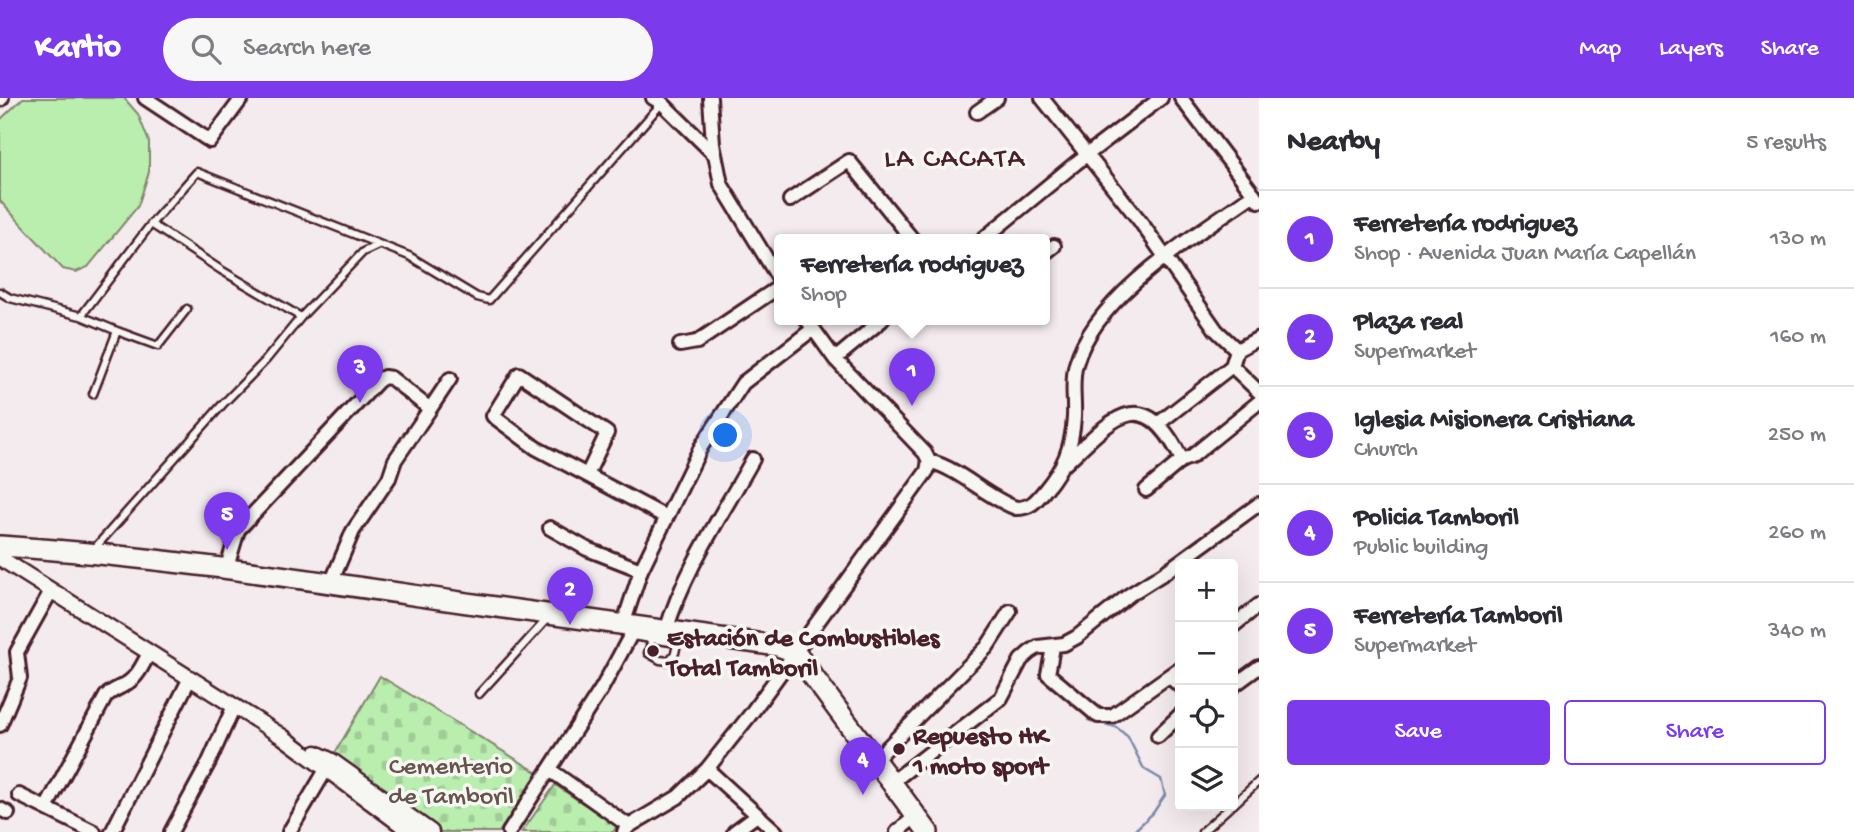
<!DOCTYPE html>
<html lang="en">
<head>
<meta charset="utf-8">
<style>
  :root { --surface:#fff; --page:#f7f7f7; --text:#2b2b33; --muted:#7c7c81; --line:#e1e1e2; --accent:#7c3aed }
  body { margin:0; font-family:"Gochi Hand",sans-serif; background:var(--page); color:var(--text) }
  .controls { position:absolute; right:21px; bottom:21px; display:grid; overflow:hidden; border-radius:7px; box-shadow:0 7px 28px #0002 }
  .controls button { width:63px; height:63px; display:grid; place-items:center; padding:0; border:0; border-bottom:2px solid var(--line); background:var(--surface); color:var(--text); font:35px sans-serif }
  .you { position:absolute; left:726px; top:338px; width:24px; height:24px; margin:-18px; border:5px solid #fff; border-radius:50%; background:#1a73e8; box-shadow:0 0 0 10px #1a73e833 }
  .badge { display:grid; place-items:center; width:46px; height:46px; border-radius:50%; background:var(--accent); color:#fff; font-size:23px; font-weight:700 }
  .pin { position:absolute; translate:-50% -58px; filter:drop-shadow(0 2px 4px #0008) }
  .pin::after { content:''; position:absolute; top:37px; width:24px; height:21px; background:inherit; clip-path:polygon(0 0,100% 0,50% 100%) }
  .popup { position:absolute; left:774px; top:136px; width:276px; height:91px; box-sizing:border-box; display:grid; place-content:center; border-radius:7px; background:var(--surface); filter:drop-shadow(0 2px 5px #0005); font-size:23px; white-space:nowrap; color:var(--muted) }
  .popup b { font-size:26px; color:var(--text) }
  .popup::after { content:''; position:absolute; left:50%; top:100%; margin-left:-14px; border:14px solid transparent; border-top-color:var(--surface) }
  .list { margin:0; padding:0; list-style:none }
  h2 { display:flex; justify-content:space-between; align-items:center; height:91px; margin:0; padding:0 28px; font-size:30px }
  h2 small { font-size:23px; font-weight:400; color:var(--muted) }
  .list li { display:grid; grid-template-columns:46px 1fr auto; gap:21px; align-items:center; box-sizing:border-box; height:98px; padding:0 28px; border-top:2px solid var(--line) }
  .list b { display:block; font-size:26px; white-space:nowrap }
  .list p { margin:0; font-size:23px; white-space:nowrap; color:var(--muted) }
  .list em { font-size:23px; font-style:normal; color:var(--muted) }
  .actions { display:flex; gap:14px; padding:21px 28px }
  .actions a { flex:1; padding:16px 0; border:2px solid var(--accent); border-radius:7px; text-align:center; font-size:24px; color:var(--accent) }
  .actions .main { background:var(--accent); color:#fff }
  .icon { flex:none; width:38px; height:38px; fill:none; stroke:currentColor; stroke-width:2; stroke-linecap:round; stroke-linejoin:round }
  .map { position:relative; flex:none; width:1259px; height:734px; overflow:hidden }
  header { display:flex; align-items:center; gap:42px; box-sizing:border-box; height:98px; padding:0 35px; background:var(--accent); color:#fff }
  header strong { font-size:33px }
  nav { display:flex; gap:38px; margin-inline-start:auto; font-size:24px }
  .search { width:490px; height:63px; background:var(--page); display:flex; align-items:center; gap:18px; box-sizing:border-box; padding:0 24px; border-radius:38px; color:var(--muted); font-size:26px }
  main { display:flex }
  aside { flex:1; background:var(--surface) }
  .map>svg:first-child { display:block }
</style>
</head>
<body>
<header>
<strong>Kartio</strong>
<div class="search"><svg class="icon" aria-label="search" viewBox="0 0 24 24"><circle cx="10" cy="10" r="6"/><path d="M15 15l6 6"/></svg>Search here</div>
<nav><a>Map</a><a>Layers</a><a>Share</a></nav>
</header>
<main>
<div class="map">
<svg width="1259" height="734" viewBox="0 0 1259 734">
  <defs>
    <pattern id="cemetery-stones" width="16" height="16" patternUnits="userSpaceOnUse" patternTransform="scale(1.75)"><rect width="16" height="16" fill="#baeeaf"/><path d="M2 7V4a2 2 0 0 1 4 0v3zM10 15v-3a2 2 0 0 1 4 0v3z" fill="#a1cc97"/></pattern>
  </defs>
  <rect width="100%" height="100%" fill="#f4ebef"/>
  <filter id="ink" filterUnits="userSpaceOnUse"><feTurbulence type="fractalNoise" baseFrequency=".0143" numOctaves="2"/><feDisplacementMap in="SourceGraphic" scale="14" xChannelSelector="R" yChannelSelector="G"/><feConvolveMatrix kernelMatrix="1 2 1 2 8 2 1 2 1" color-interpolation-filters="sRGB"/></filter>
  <g filter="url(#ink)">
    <!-- cemetery -->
    <path fill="url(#cemetery-stones)" stroke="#82866d" stroke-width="2" d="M380,578L540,676L499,734H437L332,660Z
      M555,687L617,728L613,734H522Z"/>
    <!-- pitch -->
    <path fill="#baeeaf" stroke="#82866d" stroke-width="2" d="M23,0H124L138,16L149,44V74L138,108L88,169L76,174L63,171L0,103V22Z"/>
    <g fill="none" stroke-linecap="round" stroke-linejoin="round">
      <!-- stream -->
      <path stroke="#7e8aa9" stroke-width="2.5" d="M1088,622L1116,629L1128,639L1144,671L1161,681L1165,697L1153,715L1133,734"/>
      <!-- service casing -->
      <g stroke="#4a1f2b" stroke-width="11">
        <path id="service" d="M151,126L221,172L301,219
          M0,194L10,200L81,218L117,233L93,296
          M81,218L151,126L197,74L409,158L477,199L489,202L662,5
          M117,233L158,248L187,211
          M93,452L222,307L265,263L301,219L363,154L378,147
          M654,534L648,555L660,562L669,563L675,555L679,538
          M632,538L677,545
          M479,596L547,521
          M1233,707L1259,683
          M1202,734L1231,708"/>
      </g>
      <!-- minor casing -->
      <g stroke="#4a1f2b" stroke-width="18">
        <path id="minor" d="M145,0L210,43L242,0
          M653,0L662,5L714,56
          M710,0L713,46L721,86L779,181
          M1042,0L1140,123L1216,232L1237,252
          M1181,0L1259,103
          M0,2L2,0
          M977,14L997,0
          M790,102L849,63L913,142
          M982,142L1076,65L1161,0
          M1045,155L1054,148
          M680,247L697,244L779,189
          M835,261L882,222
          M1232,268L1259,294
          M1159,325L1232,268L1237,252L1259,240
          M929,363C962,372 984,398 1016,410C1031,410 1036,403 1045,392C1064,369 1072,350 1074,319C1075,302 1071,283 1076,266C1095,197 1198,136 1254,96
          M1066,365C1113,320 1143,283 1182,362
          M587,377L607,335L519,276L493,318L536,350L666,419
          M1146,392L1182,362L1191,359L1259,304
          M550,430L587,451L641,472
          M227,469L238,432L378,283L384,279L391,280L430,311L450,281
          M331,485L353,433L389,380L395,362L430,311
          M623,527L641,472L701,349L743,285L813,231
          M1233,528L1259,507
          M666,533C684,472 722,417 753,361
          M1053,549L1048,576L1098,618H1112L1180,570
          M1170,579L1180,588
          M1233,588L1259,569
          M0,627L20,580L17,554L51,493
          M1158,638L1180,617
          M875,662L987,549L1010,513
          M707,671L776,734
          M550,672L629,728
          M892,684L1001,600L1021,562L1030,554L1038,549L1064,546L1077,539L1129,497L1164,475L1259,406
          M19,697L94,734
          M46,710L106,598C113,591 123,589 130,583C139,577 144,564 149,555
          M0,711L8,715
          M112,734L190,580
          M171,734L209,664L234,608
          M289,734L330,665
          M509,734L602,590L635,529
          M624,734L629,728L678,699L707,671L750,617L927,373L929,363L925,355L835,261L807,222
          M734,734L757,717
          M897,734L917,717"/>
      </g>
      <!-- tertiary casing -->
      <g stroke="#4a1f2b" stroke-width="19">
        <path id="tertiary" d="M0,460L283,639L411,734
          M316,655L332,663L431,734"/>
      </g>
      <!-- primary casing -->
      <g stroke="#4a1f2b" stroke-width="24">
        <path id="primary" d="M0,448C143,457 284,478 426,499C543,516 660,532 778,548L795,554L928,734"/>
      </g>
      <!-- service -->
      <use href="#service" stroke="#f6f6f2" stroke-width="6"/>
      <!-- minor -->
      <use href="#minor" stroke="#f6f6f2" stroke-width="12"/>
      <!-- tertiary -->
      <use href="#tertiary" stroke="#f6f6f2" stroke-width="14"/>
      <!-- primary -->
      <use href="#primary" stroke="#f6f6f2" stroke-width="19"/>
    </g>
  </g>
  <!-- markers -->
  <g fill="#4a1f2b" stroke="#f6f6f2" stroke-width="2.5">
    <circle cx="653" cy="553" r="7"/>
    <circle cx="899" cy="651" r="7"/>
  </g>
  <g text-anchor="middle" stroke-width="7" stroke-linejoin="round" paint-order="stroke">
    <!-- poi labels -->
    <g font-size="26" font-weight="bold" fill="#4a1f2b" stroke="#f6f6f2" text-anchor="start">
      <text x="667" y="547">Estación de Combustibles<tspan x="667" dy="30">Total Tamboril</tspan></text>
      <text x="913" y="645">Repuesto HK<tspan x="913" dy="30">1 moto sport</tspan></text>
    </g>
    <!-- park labels -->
    <g font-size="26" fill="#66534c" stroke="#f6f6f2">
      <text x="451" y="675">Cementerio<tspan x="451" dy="30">de Tamboril</tspan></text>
    </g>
    <!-- neighbourhood labels -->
    <g font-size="28" letter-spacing="2" fill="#4a1f2b" stroke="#f6f6f2">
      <text x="955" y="68">LA CACATA</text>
    </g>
  </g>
</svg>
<div class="controls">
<button>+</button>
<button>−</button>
<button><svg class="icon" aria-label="locate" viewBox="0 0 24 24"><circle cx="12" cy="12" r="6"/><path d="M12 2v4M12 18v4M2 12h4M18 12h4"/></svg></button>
<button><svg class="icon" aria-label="layers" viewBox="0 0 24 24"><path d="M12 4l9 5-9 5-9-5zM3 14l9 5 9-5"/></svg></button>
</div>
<div class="you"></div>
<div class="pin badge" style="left:912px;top:308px">1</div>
<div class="popup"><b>Ferretería rodriguez</b>Shop</div>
<div class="pin badge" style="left:570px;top:527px">2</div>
<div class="pin badge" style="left:360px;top:305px">3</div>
<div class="pin badge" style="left:863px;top:697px">4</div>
<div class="pin badge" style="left:227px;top:452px">5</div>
</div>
<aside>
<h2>Nearby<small>5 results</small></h2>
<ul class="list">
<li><span class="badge">1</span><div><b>Ferretería rodriguez</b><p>Shop · Avenida Juan María Capellán</p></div><em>130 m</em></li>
<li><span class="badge">2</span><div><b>Plaza real</b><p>Supermarket</p></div><em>160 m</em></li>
<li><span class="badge">3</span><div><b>Iglesia Misionera Cristiana</b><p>Church</p></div><em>250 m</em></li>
<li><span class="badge">4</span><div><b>Policia Tamboril</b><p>Public building</p></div><em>260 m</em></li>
<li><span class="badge">5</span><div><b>Ferretería Tamboril</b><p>Supermarket</p></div><em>340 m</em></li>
</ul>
<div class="actions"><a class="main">Save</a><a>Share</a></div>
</aside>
</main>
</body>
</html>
